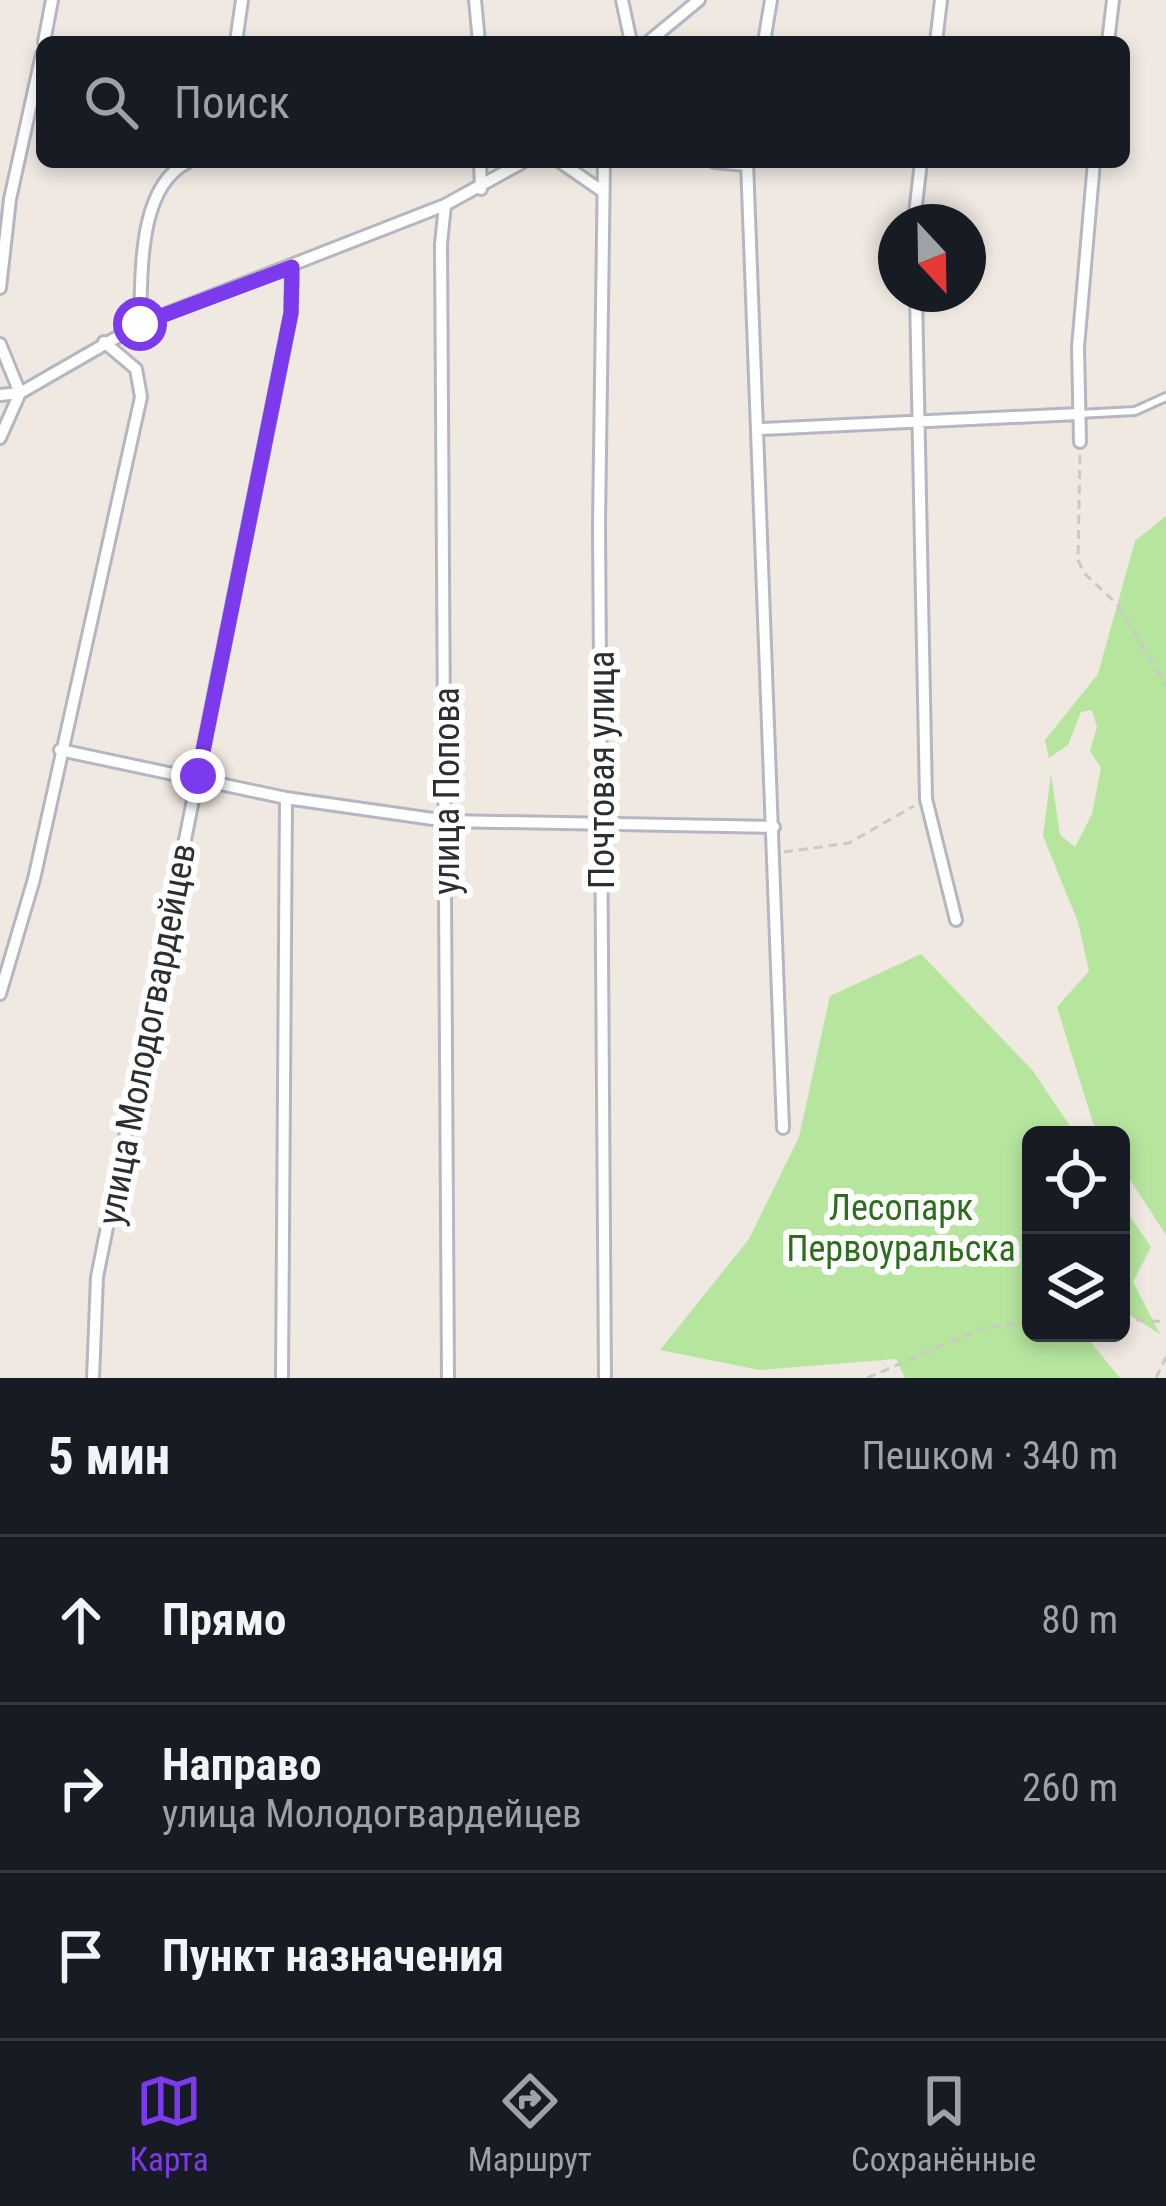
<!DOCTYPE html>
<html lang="ru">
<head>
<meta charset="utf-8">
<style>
  :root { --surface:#171b24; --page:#20242c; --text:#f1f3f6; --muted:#9ea1a6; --line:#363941; --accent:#7c3aed }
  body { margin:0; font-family:"Roboto Condensed",sans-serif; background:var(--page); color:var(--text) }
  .controls { position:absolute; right:36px; bottom:36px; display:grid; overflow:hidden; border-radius:18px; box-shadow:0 6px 18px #0003 }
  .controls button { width:108px; height:108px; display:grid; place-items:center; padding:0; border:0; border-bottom:3px solid var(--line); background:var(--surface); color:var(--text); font:60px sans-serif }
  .compass { position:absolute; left:878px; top:204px; width:108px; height:108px; border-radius:50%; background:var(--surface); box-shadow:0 6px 18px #0003; rotate:158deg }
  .stop { position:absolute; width:36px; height:36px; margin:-27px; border:9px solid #7c3aed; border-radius:50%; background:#fff }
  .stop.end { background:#7c3aed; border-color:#fff; box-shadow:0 3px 12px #0008 }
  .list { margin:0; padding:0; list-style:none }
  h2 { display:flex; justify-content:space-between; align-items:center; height:156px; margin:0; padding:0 48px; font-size:51px }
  h2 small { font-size:39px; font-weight:400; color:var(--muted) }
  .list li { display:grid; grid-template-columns:78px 1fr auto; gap:36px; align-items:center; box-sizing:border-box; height:168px; padding:0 48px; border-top:3px solid var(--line) }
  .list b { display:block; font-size:45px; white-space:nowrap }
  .list p { margin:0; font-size:39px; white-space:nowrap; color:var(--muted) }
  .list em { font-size:39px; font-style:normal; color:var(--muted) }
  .icon { flex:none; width:66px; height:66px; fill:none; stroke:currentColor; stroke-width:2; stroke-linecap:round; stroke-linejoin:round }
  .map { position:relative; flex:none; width:1166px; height:1378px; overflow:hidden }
  .search { position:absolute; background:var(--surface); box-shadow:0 6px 18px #0003; left:36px; right:36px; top:36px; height:132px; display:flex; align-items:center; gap:30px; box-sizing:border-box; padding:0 42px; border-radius:18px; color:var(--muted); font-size:45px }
  .sheet { height:660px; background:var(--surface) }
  nav { display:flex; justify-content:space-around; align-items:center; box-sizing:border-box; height:168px; border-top:3px solid var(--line); background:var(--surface); font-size:33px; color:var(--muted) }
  nav a { display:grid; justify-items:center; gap:6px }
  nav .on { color:var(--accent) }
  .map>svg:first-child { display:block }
</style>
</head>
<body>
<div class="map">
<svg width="1166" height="1378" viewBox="0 0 1166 1378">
  <rect width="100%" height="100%" fill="#efe9e1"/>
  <!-- green -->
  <path fill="#b6e59e" d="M1166,516V1235L1121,1166V1135H1101L1093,1123L1057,1007L1089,971L1078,922L1043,836L1051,774L1060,835L1075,847L1092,814L1101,768L1090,751L1097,727L1092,710L1081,712L1068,745L1049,758L1045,740L1098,674L1135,541Z
    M921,954L1033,1071L1076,1135H1031V1333H1094L1088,1339L1120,1378H905L896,1359L760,1370L660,1350L749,1239L799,1137L830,996Z
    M1121,1203L1151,1247L1133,1282L1160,1334L1121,1310Z"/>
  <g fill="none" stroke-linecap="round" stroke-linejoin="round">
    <!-- service casing -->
    <g stroke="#b4b7c1" stroke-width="12">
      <path id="service" d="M1078,414L1135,411L1166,397"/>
    </g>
    <!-- minor casing -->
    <g stroke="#b4b7c1" stroke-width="16">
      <path id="minor" d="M475,0L479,42
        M622,0L631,42
        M44,42L52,0
        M236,42L242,0
        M648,42L699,0
        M764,42L771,0
        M936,42L941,0
        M1108,42L1113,0
        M480,162L481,189
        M560,162L602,191
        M604,162L599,525L605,1378
        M714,162L747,165
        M747,162L783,1128
        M445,205L441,244L448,1378
        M914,222L921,162
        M0,288L10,199L42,54
        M916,294L926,799L956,920
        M140,324C142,275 137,187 188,162
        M0,344L20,393L0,438
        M0,395L20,393L140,324L445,205L523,162
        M760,429L1078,414
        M1080,442L1078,347L1094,162
        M60,750L286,798L447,821L774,827
        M0,994L34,879L141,397L136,369L104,342
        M93,1378L97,1277L291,313L292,267
        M282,1378L286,798"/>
    </g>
    <!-- path -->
    <path stroke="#c9c9c9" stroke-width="3" stroke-dasharray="9 6" stroke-linecap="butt" d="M1080,455L1078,560L1084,573L1117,604L1166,685
      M784,852L849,843L914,806
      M1121,1319L1166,1322
      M867,1378L983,1328L1031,1322
      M1156,1378L1166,1357"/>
    <!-- service -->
    <use href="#service" stroke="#fff" stroke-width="6"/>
    <!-- minor -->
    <use href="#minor" stroke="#fff" stroke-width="10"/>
  </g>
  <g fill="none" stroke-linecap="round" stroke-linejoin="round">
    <!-- route -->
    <path stroke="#7c3aed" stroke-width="15" d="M140,324L292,267L291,313L198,776"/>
  </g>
  <g text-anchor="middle" stroke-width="12" stroke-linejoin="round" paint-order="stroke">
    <!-- street labels -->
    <g font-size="36" fill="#2e2e2e" stroke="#fff">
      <text transform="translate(601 770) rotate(-90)" y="13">Почтовая улица</text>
      <text transform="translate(446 791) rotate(-90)" y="13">улица Попова</text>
      <text transform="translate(146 1034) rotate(-79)" y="13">улица Молодогвардейцев</text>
    </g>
    <!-- park labels -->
    <g font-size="36" fill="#2c6e1b" stroke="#fff">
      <text x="901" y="1220">Лесопарк<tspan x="901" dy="41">Первоуральска</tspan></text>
    </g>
  </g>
</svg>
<div class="controls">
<button><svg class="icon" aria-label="locate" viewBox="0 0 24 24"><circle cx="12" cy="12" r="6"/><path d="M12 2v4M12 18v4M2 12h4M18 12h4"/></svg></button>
<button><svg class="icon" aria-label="layers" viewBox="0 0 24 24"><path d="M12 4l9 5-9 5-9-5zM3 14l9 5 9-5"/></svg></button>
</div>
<svg class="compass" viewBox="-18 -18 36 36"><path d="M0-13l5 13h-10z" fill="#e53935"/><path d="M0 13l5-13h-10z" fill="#9ea1a6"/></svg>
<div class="stop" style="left:140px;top:324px"></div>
<div class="stop end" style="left:198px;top:776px"></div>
<div class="search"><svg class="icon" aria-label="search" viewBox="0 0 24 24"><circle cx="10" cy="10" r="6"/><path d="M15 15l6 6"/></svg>Поиск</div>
</div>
<section class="sheet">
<h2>5 мин<small>Пешком · 340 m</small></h2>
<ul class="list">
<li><svg class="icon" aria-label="ahead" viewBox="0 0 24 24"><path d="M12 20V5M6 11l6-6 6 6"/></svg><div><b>Прямо</b></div><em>80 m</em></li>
<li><svg class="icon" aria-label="right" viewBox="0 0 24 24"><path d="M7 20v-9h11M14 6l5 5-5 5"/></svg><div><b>Направо</b><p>улица Молодогвардейцев</p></div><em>260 m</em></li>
<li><svg class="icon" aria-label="arrive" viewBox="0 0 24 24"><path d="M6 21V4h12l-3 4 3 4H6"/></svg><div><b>Пункт назначения</b></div></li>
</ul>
</section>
<nav>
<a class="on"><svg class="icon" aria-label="map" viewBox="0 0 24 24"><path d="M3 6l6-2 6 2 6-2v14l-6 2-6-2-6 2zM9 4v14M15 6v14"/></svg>Карта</a>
<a><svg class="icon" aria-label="directions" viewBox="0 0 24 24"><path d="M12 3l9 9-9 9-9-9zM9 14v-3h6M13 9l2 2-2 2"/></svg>Маршрут</a>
<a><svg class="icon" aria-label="saved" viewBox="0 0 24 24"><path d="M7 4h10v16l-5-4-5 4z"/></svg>Сохранённые</a>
</nav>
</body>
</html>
